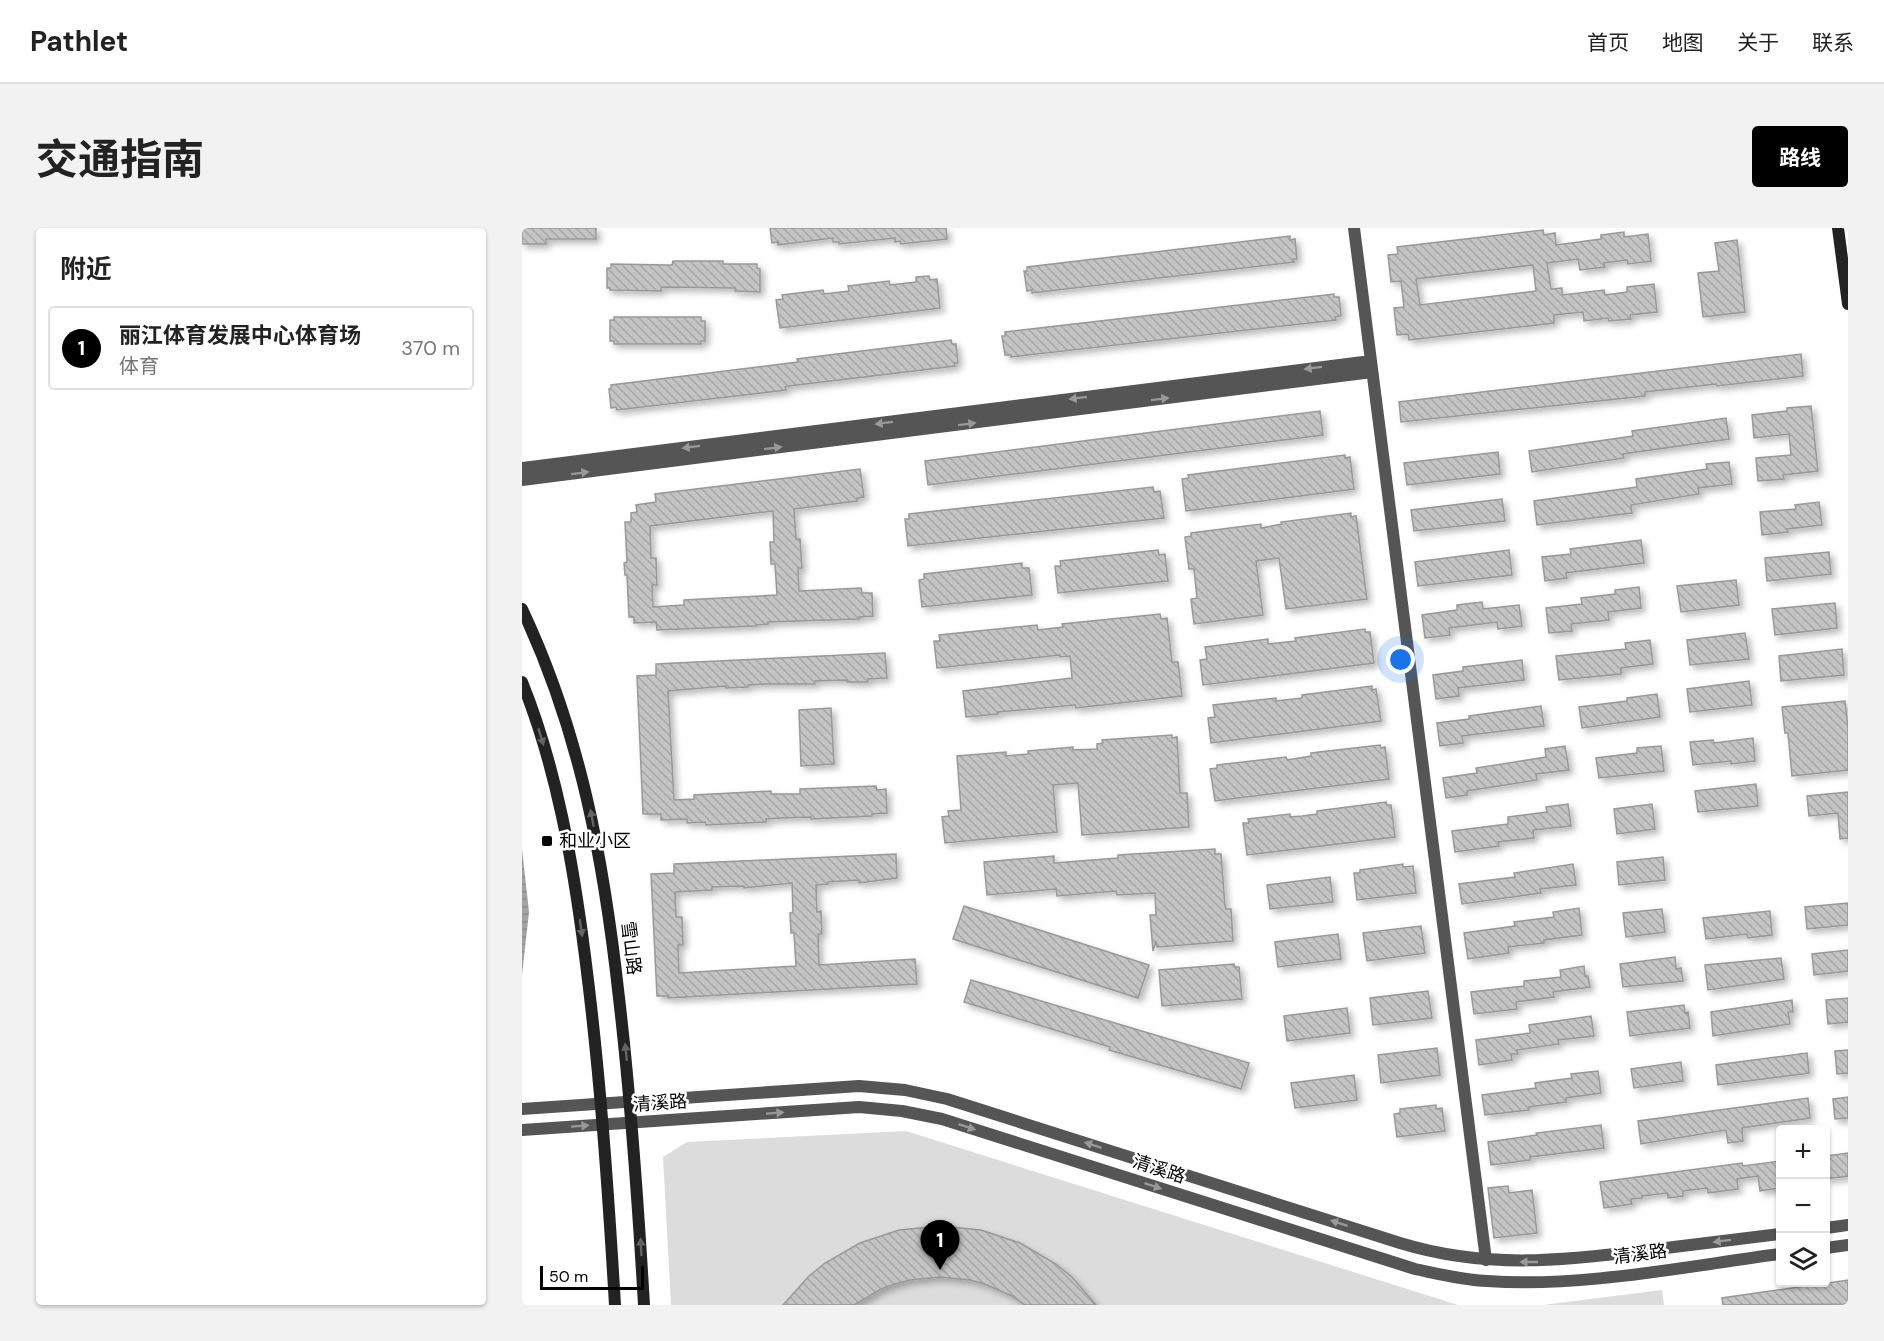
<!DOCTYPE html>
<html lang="zh">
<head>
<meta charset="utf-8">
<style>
  :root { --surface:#fff; --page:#f2f2f2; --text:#222; --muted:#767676; --line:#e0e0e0; --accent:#000 }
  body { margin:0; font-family:"DM Sans","Noto Sans SC",sans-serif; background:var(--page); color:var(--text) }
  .controls { position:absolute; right:18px; bottom:18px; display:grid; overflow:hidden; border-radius:6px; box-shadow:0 2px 4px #0004 }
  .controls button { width:54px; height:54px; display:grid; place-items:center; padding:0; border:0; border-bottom:2px solid var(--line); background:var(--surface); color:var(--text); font:30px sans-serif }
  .scale { position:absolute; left:18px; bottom:15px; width:104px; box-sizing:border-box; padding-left:6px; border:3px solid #000; border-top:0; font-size:16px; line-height:21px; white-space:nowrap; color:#000; -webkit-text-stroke:4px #fff; paint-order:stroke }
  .you { position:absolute; left:879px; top:432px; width:21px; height:21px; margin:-15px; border:4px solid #fff; border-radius:50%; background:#1a73e8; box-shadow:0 0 0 9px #1a73e833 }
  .badge { display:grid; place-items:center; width:39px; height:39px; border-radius:50%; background:var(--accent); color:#fff; font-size:20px; font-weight:700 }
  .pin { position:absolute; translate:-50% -50px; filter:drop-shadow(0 2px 3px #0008) }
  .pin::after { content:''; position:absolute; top:32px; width:21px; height:18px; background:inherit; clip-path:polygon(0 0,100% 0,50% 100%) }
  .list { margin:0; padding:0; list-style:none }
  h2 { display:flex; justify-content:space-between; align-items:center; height:78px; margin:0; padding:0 24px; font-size:26px }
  h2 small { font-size:20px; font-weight:400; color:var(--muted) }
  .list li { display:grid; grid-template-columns:39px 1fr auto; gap:18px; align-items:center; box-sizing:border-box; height:84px; margin:0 12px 12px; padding:0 12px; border:2px solid var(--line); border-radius:6px }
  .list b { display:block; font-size:22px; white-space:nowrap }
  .list p { margin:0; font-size:20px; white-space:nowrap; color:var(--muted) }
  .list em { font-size:20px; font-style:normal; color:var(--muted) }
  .icon { flex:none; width:33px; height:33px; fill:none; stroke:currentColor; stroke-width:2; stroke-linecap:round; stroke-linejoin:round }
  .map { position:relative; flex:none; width:1326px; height:1077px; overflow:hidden; border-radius:6px }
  header { display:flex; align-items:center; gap:36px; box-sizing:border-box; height:84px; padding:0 30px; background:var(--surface); border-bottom:2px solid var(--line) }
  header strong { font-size:28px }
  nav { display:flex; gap:33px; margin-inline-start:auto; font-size:21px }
  .intro { display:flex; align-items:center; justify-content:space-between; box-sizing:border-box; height:144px; padding:0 36px }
  h1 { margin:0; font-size:42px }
  .button { padding:15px 27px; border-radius:6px; background:var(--accent); color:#fff; font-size:21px; font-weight:700 }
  main { display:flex; gap:36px; padding:0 36px }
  aside { flex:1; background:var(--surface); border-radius:6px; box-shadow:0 2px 4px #0004 }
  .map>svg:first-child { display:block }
</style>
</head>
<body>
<header>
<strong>Pathlet</strong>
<nav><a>首页</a><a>地图</a><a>关于</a><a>联系</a></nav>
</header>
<div class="intro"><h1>交通指南</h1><a class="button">路线</a></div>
<main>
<aside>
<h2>附近<small></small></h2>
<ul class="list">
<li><span class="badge">1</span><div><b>丽江体育发展中心体育场</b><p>体育</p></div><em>370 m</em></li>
</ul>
</aside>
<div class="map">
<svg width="1326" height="1077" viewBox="0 0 1326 1077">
  <defs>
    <pattern id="water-rules" width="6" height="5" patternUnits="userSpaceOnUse" patternTransform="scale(1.5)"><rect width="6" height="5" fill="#a3a3a3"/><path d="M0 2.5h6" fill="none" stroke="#8b8b8b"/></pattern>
    <pattern id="building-back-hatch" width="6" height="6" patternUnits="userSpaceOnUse" patternTransform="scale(1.5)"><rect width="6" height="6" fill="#c4c4c4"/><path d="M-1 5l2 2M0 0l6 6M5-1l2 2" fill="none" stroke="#a7a7a7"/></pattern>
    <filter id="shadow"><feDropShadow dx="4" dy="4" stdDeviation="3" flood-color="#0004"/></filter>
  </defs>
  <rect width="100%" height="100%" fill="#fff"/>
  <!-- pitch -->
  <path fill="#dcdcdc" d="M384,903L936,1077H149L141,929L165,914Z
    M1140,1062L1142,1077H1021Z"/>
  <!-- water -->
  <path fill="url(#water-rules)" d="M0,621L7,684L0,747Z"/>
  <!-- building -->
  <path fill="url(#building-back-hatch)" stroke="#999" stroke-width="1.5" fill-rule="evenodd" filter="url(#shadow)" d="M0,0H74V11H24V16H0Z
    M248,0H424L425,11L379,16L378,13L373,14V10L317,16V14H311V10L256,17V14L250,15Z
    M1021,2L1022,7L1033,5L1034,17L1079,11V7L1102,4V9L1126,6L1129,33L1106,36L1105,32L1082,35L1083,39L1058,42L1056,31L1025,35L1029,61L1040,60V67L1082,62L1083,67L1105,64V59L1132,56L1135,84L1108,87L1109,91L1087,93L1086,90L1062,93L1061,84L1032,87V95L887,112L886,106L875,107L872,80L882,79L879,53L869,54L866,27L876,26L875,19ZM1011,37L1014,63L898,77L894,51Z
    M768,8V12L773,11L775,31H771L772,34L510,65V62L505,63L502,43H505V39Z
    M1215,12L1223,84L1181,89L1176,45L1197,43L1193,15Z
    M151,33H201V36H235V40L238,41V64L213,63V60H209L142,59L139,60V63L88,62V60H85V40H89V36L146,37H150Z
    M407,48L408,52L415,51L418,80L258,100L254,72L261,71L260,67L301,62L302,66L327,63L326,58L367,53L368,57L394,54V49Z
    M812,66V69H817L819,88L813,89L814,92L489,129V127H483L480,108H483V104Z
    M92,89H179V93H183V113H179V116H92V113H88V92H92Z
    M429,112L430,116H434L436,135H432L433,138L267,158L263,159L264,162L171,173L95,182L94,179L89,180L87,161L89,160V157L276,134L275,131Z
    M1279,126L1281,148L1195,158L1194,156L1123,164V168L879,194L877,174Z
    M1289,178L1296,243L1261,247L1262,251L1236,253L1234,230L1269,227L1267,206L1232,210L1230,187L1265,183V180Z
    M798,183L801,207L406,257L403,233Z
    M1204,190L1207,211L1101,226L1102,230L1010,244L1007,223L1111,208L1110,203Z
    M976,224L978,246L885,257L882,235Z
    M823,227V230L828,229L832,261L664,283L660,251L667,250L666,247Z
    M1207,234L1210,256L1176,260L1177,266L1109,277L1110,285L1015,297L1012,273L1115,259L1114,251L1185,241L1184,236Z
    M338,241L342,269L335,270V273L272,281L274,311H278L280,340H276L277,363L339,360L340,365H350L351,388L337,389V391L246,394V396L234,397V398L135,402L134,394L112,395V389H107L105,347H103L102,335L105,334L103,294H109V285L115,284L114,277L134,274L133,266ZM251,283L252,314H248L249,336H253L255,367L162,372V377L131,379L130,357H135L134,330H129L128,298Z
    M631,259L632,264L638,263L642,290L386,318L383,291H387V286Z
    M980,271L983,293L892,303L889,282Z
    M1297,274L1300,297L1265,301L1266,304L1240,307L1238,284L1274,281L1273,277Z
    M829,285V289L834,288L845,371L764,381L757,330L734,333L741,387L672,396L669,371L675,370L672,341H667L663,309L669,308V305L739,296V300L760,296L759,294Z
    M1119,312L1122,335L1044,345L1045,350L1023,353L1020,329L1049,326L1048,321Z
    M636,322L637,327L643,326L646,353L536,365L533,338H539L538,333Z
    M987,322L990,347L896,358L893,334Z
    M1307,324L1309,346L1245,353L1243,330Z
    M500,335V340H507L510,367L400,379L397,352L402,351V346Z
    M1214,352L1217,377L1159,384L1155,358Z
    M1117,359L1119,380L1086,384L1087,392L1049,396L1050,403L1027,405L1024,380L1060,376L1059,370L1093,366V362Z
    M960,374L961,381L997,377L1000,398L976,401L975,394L927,400L928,407L903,410L900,387L935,382V377Z
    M1313,375L1315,400L1253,407L1250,381Z
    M638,386L639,391L645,390L650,434H656L660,468L554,480L553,477L476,484V486L444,489L441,463L550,450L548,428L538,429V427L415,440L412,413H418L417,407L515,397L516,402L541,399L540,396Z
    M843,401V404H848L852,435L681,457L678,432L685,431L683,419L746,411V416L774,413L773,410Z
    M1223,405L1227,431L1168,437L1165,412Z
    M1128,412L1131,436L1099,440V446L1037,452L1034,428L1104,421L1103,415Z
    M1320,421L1322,447L1259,453L1257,428Z
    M363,425L365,450L346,451V454H325V452L293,453V456H244L226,457V459L204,460V458L146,463L152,572L172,571V567L249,563V566H278V561L354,558L355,562L364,561L365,585L350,586V588L289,591V589L260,590L244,591V594L184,597L183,594L165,595V591L139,592V586H121L115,448L134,447V436Z
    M1000,432L1002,452L936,460L937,468L914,471L911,447L941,443V439Z
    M1227,453L1230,477L1168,484L1165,461Z
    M850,458V462L854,461L859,493L689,515L686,490L693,489L691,477L754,470V473L780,470V467Z
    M1135,466L1138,489L1060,500L1057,479L1105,473V470Z
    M1323,473L1326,500V542L1270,548L1266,505H1263L1260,479Z
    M1019,478L1022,498L940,508L941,515L918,518L915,495L947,491V488Z
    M309,480L312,536L279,538L277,482Z
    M650,507V510L655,509L658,565H665L667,599L560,607L556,555L531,557L535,604L423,615L420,589L427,588L426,583L439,582L435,528L484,524V528L506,526V523L551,519V522L575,521V516L581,515L580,512Z
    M1231,510L1233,533L1209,536V533L1171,537L1168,514L1191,512L1192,515Z
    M858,517L859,520L863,519L867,551L693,573L688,541L695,540V537L764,529L765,532L789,528V525Z
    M1043,518L1047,542L1014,546L1015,552L945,563V567L924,570L921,550L955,545L954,540L1024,529L1023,521Z
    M1139,518L1142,543L1077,550L1074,530L1115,525V520Z
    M1234,556L1236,578L1176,584L1173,563Z
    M1326,564V610L1318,611L1316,585L1287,588L1285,568Z
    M864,574L865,577H869L873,609L725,627L721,595H727L726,591L768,586V589L780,588L795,586V583Z
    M1046,576L1049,598L1011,602L1012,610L976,614L977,618L933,624L930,603L986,596V589L1025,584L1024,579Z
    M1130,576L1133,601L1095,606L1092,581Z
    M693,621V626H699L703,678L704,681H709L711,713L635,719L634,713L631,723L628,687H634L633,665L595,667L594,663L535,668L534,661L465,667L462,634L532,628V635L596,630V627Z
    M374,626L375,650L337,655V652L306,654V656L294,657L295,684L299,683L300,706H296L297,737L393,731L395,756L146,770V768H135L129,646L152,645V636ZM270,655L271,684L268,685L269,705H272L274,738L157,745L156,717H161L160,689H154L153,664L190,662V659L222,658V660Z
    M1141,629L1143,652L1097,657L1095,634Z
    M881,636V639L891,638L894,665L835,672L832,645H838V642Z
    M1051,636L1054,657L1018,661L1019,665L940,676L937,656L993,649L992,645Z
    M808,649L811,674L748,681L745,657Z
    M1326,675V697L1285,701L1283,679Z
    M442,678L627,737L616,770L431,711Z
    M1057,680L1060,707L1022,712V715L986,719L987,725L946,731L942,705L993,698L992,694L1032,689L1031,684Z
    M1140,681L1143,704L1104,709L1101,685Z
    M1248,683L1250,707L1226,710L1225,706L1184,711L1181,690Z
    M899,698L903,725L845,733L841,705Z
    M816,706L819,731L756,739L753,714Z
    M1326,722V743L1292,747L1290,726Z
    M1153,729L1154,741L1159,740L1161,753L1101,759L1098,736Z
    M1259,730L1262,751L1186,762L1183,737Z
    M712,736L713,739H717L720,771L640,778L637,742Z
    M1062,738L1063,748H1066L1068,759L1031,764L1032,769L994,774L995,781L952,786L949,764L1002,758V753L1039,749L1038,742Z
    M449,752L727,835L719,861L587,822L588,819L442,774Z
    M906,763L910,790L851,797L848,770Z
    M1326,770V794L1306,796L1304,772Z
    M1270,772L1271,784H1266L1268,796L1191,808L1189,784Z
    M1162,777L1163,785L1166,784L1168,800L1108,808L1105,784Z
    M825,780L828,805L765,813L762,788Z
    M1069,788L1072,808L1036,812L1037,816L995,822L996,826H989L990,832L957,837L954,812L1008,805L1007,797Z
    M915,820L918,847L859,855L856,827Z
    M1326,822V845L1315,846L1313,823Z
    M1285,825L1287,845L1196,857L1194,837Z
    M1159,834L1161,853L1112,860L1109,841Z
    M1076,843L1079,865L1044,870V874L1007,879V882L963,887L960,867L1014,860L1013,855L1050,850L1049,846Z
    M832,847L835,872L773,880L769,855Z
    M1326,869V890L1313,891L1311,871Z
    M1286,870L1288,890L1220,900L1221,913L1206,915L1204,902L1119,916L1116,893Z
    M914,877V881L920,880L923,903L875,909L872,886L878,885V881Z
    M1079,897L1082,920L1008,929V932L969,937L966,914L1015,907L1014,905Z
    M1326,925V948L1304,951V928Z
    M1258,933V960L1238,963L1236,948L1215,951L1216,961L1186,965L1185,960L1161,963V968L1146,970L1145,965L1120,968V970L1109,971L1110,976L1082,980L1078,954L1220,935L1221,938Z
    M986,958L987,965L1010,962L1015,1005L972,1010L966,960Z
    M418,998L459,1002L498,1015L534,1036L550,1049L574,1077H503L490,1068L463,1056L448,1052L418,1049L388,1052L373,1056L359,1061L332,1077H261L287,1048L303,1035L338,1015L377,1002Z
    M1326,1052V1076L1201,1077L1200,1070Z"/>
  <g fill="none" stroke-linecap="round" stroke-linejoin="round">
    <!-- minor -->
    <path stroke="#555" stroke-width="12" d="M832,0L964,1032
      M0,240L849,133
      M0,252L850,144"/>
    <!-- tertiary -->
    <path stroke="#555" stroke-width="12" d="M0,881L337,858L383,862L425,871L878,1015C963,1041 1040,1033 1127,1022C1171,1017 1215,1011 1258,1006
      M0,902L337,879L380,883L420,891L893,1041C917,1046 941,1052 965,1053C1059,1060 1165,1038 1258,1026
      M1304,1000L1326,997
      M1304,1020L1326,1017"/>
    <!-- secondary -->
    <path stroke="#222" stroke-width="12" d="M1316,0L1326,76
      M0,381C59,506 82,634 97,770C109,872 116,974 122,1077
      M0,454C35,541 51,635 63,728C78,844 86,960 93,1077"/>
  </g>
  <!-- one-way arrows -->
  <defs><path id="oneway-solid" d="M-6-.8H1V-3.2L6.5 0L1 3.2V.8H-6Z" transform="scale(1.5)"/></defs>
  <g fill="#999">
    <use href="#oneway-solid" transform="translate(791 140) rotate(173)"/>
    <use href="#oneway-solid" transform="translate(556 170) rotate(173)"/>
    <use href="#oneway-solid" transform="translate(638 171) rotate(-7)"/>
    <use href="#oneway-solid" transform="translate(362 195) rotate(173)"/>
    <use href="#oneway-solid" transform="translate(445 196) rotate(-7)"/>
    <use href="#oneway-solid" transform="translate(169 219) rotate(173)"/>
    <use href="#oneway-solid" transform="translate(251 220) rotate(-7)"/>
    <use href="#oneway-solid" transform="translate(58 245) rotate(-7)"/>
    <use href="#oneway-solid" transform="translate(253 885) rotate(-4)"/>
    <use href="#oneway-solid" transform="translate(58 898) rotate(-4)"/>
    <use href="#oneway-solid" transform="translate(445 899) rotate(18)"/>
    <use href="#oneway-solid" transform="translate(571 917) rotate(-162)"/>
    <use href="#oneway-solid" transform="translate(631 958) rotate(18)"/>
    <use href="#oneway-solid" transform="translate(817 995) rotate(-162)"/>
    <use href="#oneway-solid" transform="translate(1200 1013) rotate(173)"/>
    <use href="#oneway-solid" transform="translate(1007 1034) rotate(180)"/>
  </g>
  <g fill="#646464">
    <use href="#oneway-solid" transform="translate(19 509) rotate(73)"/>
    <use href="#oneway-solid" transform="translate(70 590) rotate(-101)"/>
    <use href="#oneway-solid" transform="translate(59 700) rotate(82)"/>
    <use href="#oneway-solid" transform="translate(104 824) rotate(-96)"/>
    <use href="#oneway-solid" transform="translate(119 1019) rotate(-93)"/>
  </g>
  <!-- markers -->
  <rect fill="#000" stroke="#fff" stroke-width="2" x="19" y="607" width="12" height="12" rx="3"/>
  <g text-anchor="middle" stroke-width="5" stroke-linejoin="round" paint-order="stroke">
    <!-- poi labels -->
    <g font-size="18" fill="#000" stroke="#fff" text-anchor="start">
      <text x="37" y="619">和业小区</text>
    </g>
    <!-- street labels -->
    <g font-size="18" fill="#000" stroke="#fff">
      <text transform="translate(109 720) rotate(83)" y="6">雪山路</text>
      <text transform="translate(138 875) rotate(-4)" y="6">清溪路</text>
      <text transform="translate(637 941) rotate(18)" y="6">清溪路</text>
      <text transform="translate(1118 1026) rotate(-7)" y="6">清溪路</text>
    </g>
  </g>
</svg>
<div class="controls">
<button>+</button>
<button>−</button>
<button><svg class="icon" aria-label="layers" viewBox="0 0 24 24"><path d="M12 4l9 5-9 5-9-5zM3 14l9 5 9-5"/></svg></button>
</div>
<div class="scale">50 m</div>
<div class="you"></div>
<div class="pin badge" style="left:418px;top:1042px">1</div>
</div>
</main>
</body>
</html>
